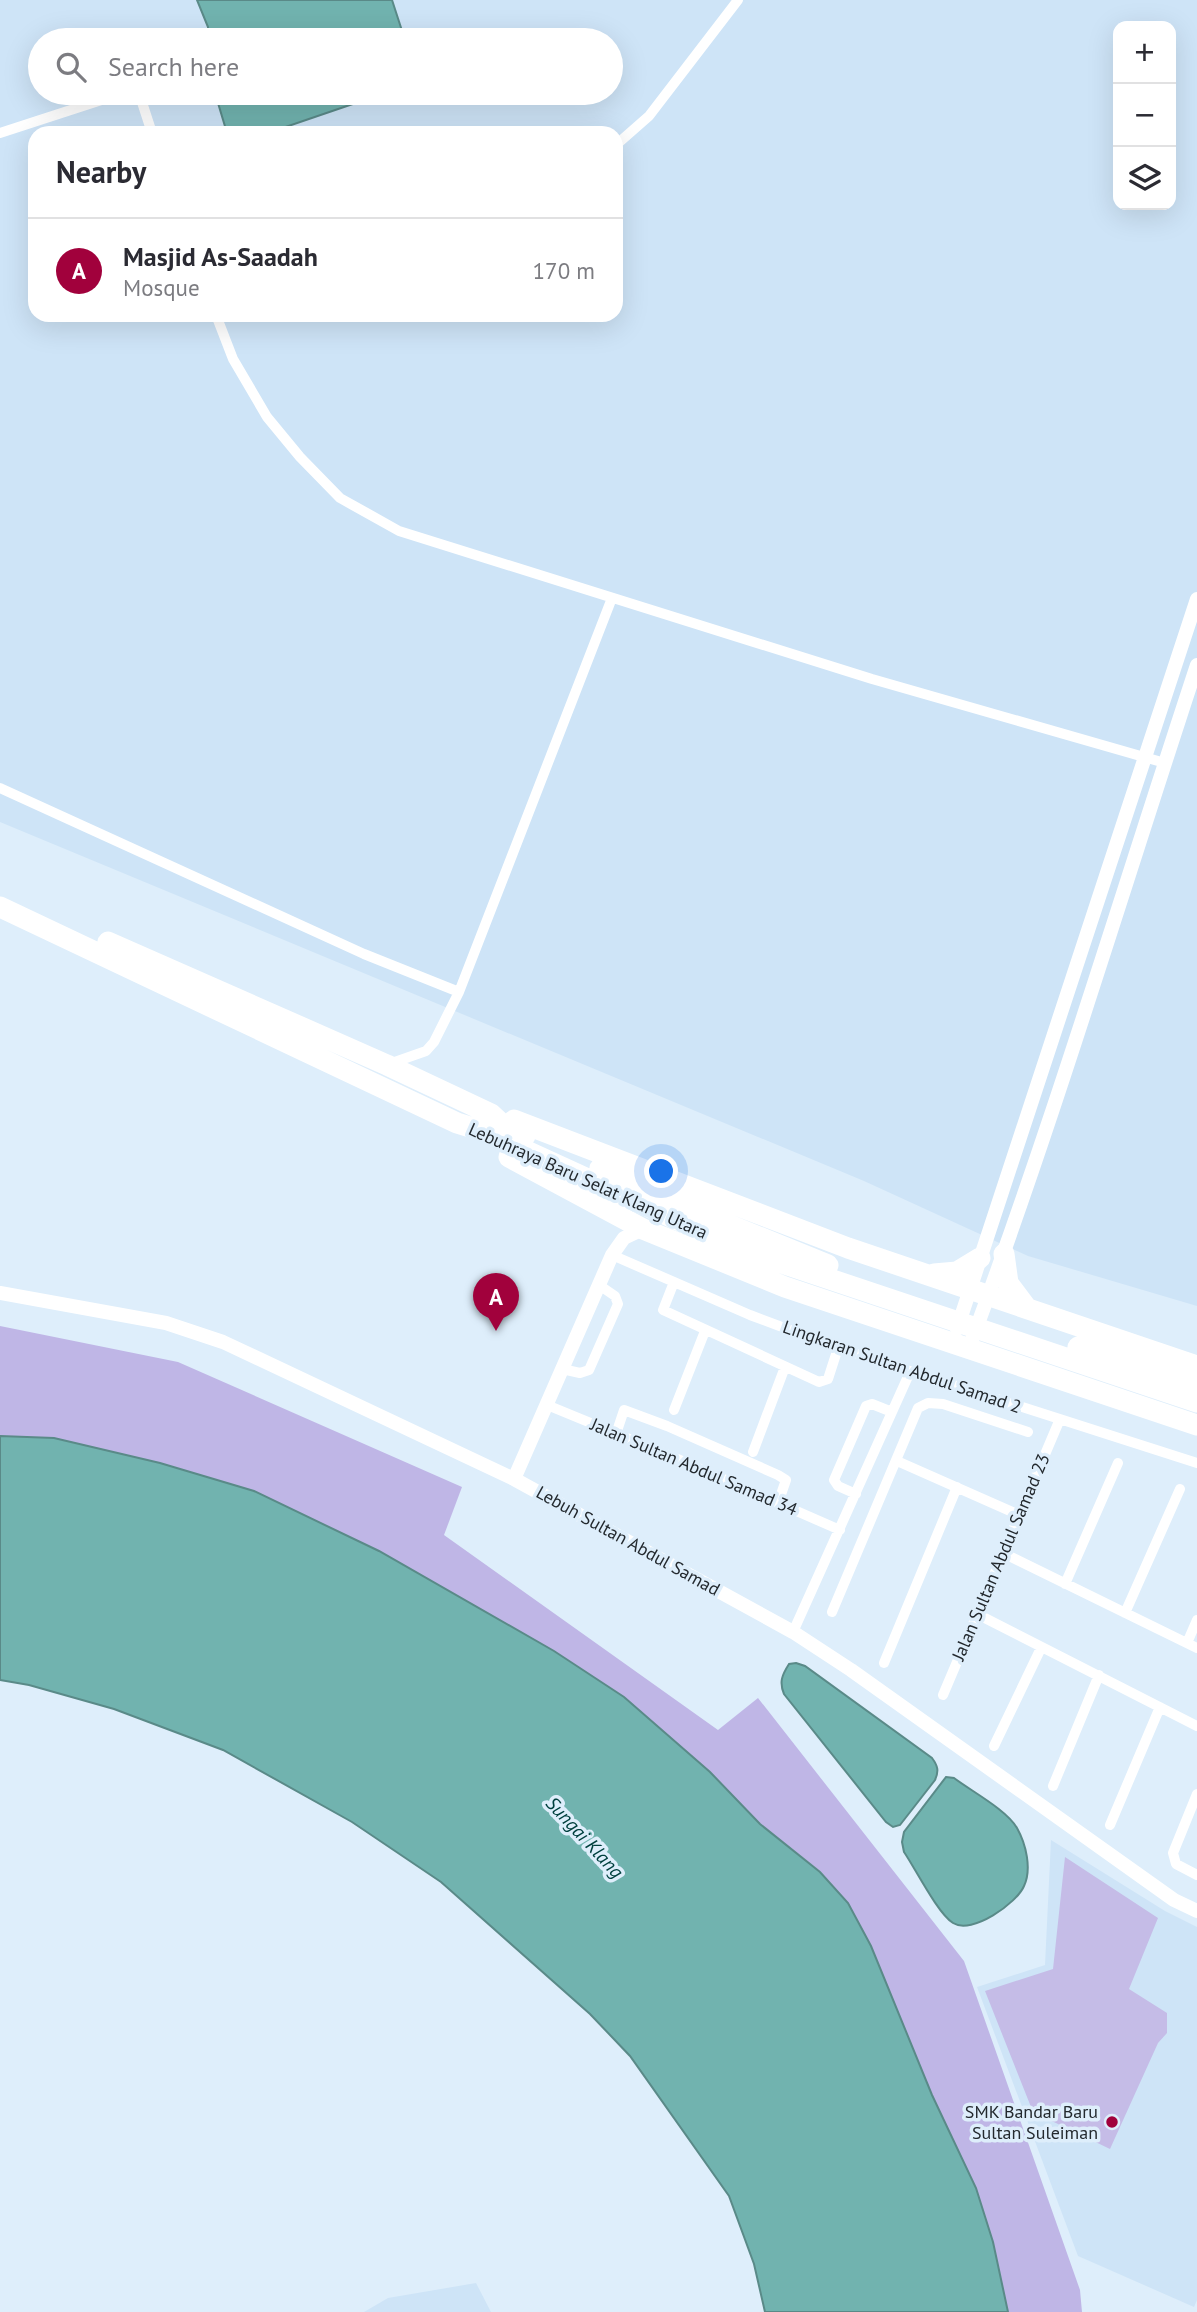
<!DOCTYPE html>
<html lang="en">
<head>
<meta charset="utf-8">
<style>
  :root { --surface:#fff; --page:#f2f2f3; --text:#2b2b33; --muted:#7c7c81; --line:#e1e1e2; --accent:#a1013c }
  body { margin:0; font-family:"PT Sans",sans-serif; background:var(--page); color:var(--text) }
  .controls { position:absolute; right:21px; top:21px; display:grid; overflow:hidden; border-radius:14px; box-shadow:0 7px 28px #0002 }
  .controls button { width:63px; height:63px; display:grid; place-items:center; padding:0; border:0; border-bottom:2px solid var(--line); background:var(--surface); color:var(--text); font:35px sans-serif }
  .you { position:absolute; left:662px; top:1172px; width:24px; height:24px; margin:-18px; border:5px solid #fff; border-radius:50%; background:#1a73e8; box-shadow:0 0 0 10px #1a73e833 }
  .badge { display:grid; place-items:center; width:46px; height:46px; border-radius:50%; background:var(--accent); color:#fff; font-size:23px; font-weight:700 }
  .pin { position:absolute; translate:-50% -58px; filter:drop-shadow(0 2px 4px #0008) }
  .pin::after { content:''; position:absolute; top:37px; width:24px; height:21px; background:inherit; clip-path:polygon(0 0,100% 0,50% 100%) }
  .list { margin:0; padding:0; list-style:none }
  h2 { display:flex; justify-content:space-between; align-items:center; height:91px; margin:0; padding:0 28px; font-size:30px }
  h2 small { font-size:23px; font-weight:400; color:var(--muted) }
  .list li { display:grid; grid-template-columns:46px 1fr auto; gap:21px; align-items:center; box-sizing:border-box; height:105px; padding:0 28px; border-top:2px solid var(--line) }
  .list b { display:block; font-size:26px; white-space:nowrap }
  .list p { margin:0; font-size:23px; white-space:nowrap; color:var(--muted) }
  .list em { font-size:23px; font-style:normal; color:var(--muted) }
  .icon { flex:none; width:38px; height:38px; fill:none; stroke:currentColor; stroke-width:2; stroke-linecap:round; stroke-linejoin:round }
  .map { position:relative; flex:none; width:1197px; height:2312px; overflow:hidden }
  .search { position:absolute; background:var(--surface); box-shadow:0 7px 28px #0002; left:28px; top:28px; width:595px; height:77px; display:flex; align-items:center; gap:18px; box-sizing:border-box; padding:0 24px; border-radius:38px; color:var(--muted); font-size:26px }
  .panel { position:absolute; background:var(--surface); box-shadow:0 7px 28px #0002; left:28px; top:126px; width:595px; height:196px; border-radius:21px }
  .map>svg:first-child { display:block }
</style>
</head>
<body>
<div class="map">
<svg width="1197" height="2312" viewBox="0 0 1197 2312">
  <rect width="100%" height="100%" fill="#deeefb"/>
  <!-- built -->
  <path fill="#cee4f7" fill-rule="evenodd" d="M0,0H1197V1306L1028,1256L864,1181L0,822ZM1118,26H1171V205H1118ZM40,40H611V93H40ZM35,133H616V315H35Z
    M1051,1840L1165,1911L1197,1927V2300L1194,2307L1078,2256L977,1987L1045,1965Z
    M476,2283L491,2312H364L388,2298Z"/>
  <!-- green -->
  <path fill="#c5bce7" d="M1065,1857L1158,1918L1129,1989L1167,2013V2033L1158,2043L1110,2149L1033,2112L985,1991L1053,1969Z"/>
  <!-- forest -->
  <path fill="#bfb6e6" d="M0,1326L178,1362L462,1487L444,1535L718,1730L758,1698L964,1961L1080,2290L1082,2312H1008L993,2242L976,2188L932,2095L871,1946L848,1903L820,1871L760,1824L710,1772L624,1697L554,1651L379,1551L254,1491L160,1463L54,1439L0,1436Z"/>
  <!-- water -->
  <path fill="#71b3af" stroke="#5a8a88" stroke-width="2" d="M197,0H392L405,40H208V27Z
    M215,93H385L268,133H227Z
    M0,1436L54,1438L160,1463L254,1491L379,1551L554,1651L624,1697L710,1772L760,1824L820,1872L848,1903L871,1946L932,2095L976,2188L993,2242L1008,2312H765L754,2264L729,2196L630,2056L590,2014L441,1882L352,1822L223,1750L114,1709L29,1685L0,1680Z
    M796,1663L805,1666L932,1758C938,1766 939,1771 935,1780L900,1825L893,1827L886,1822L784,1694C779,1682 782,1675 789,1664Z
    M946,1777L954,1778C971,1791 1007,1810 1017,1828C1026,1844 1032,1869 1024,1886C1017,1903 972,1935 953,1923C938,1914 915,1868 904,1852L902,1842L904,1832Z"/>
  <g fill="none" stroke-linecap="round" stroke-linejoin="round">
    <!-- minor -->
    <path stroke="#fff" stroke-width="10" d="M139,93L152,133
      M0,133L123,93
      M616,145L649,116L738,0
      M216,315L233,359L267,417L300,457L340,498L399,531L872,679L1165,763
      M0,788L364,954L459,992
      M389,1064L426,1051L434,1042L459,992L612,598
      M612,1255L750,1315L838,1348L1197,1463
      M674,1282L663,1310L819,1382L828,1379L838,1348
      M562,1369L580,1373L589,1370L618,1304L615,1296L599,1285
      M547,1405L671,1456L840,1530
      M674,1410L705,1331
      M616,1434L624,1410L667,1426L778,1475L786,1480L778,1503
      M753,1452L785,1367
      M897,1461L1019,1515
      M856,1494L838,1486L834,1480L866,1406L872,1404L892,1412
      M1003,1553L1197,1648
      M1065,1584L1118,1463
      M832,1612L918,1408L928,1403L943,1404L1028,1432
      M1125,1613L1180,1489
      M977,1614L1197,1726
      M793,1632L910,1372
      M1187,1643L1197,1620
      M884,1663L957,1487
      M943,1695L1060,1419
      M994,1746L1041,1648
      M1053,1786L1099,1675
      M1197,1794L1173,1853L1176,1864L1197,1875
      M1110,1825L1160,1707"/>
    <!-- tertiary -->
    <path stroke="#fff" stroke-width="14" d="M0,1293L166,1323L223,1342L514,1479L793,1632L851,1670L1174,1900L1197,1911
      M957,1329L1197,599
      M969,1348C1053,1123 1122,892 1197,665
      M514,1479L612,1255L624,1238L643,1229"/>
    <!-- motorway -->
    <path stroke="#fff" stroke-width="21" d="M0,907L457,1123L483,1131L743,1250L1197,1402
      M108,942L387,1065L491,1114L505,1127L525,1136
      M514,1120L848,1248L1197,1366
      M509,1157L643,1229L785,1287L1197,1425
      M600,1168L700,1213L828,1265
      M1004,1254L1008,1283L1026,1307
      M934,1274L957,1272L980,1258
      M1078,1347L1197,1386"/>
  </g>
  <!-- markers -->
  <circle fill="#a1013c" stroke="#deeefb" stroke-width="2.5" cx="1112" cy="2122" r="7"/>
  <g text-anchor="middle" stroke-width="7" stroke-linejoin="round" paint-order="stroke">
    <!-- street labels -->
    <g font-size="18" fill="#23292e" stroke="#deeefb">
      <text transform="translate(588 1181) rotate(24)" y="6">Lebuhraya Baru Selat Klang Utara</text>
      <text transform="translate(902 1367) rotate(19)" y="6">Lingkaran Sultan Abdul Samad 2</text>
      <text transform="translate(694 1467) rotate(23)" y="6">Jalan Sultan Abdul Samad 34</text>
      <text transform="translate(628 1541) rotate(29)" y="6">Lebuh Sultan Abdul Samad</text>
      <text transform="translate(1001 1557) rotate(-67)" y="6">Jalan Sultan Abdul Samad 23</text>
    </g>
    <!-- poi labels -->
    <g font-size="18" fill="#23292e" stroke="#deeefb" text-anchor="end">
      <text x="1098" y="2118">SMK Bandar Baru<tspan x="1098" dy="21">Sultan Suleiman</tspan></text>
    </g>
    <!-- water labels -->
    <g font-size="19" font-style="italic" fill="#00403e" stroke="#deeefb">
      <text transform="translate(585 1837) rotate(47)" y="7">Sungai Klang</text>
    </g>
  </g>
</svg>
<div class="controls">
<button>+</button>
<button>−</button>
<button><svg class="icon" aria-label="layers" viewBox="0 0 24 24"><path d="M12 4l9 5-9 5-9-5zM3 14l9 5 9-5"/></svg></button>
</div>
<div class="you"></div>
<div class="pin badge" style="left:496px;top:1331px">A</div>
<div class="search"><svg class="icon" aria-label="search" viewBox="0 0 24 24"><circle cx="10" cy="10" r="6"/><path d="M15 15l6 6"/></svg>Search here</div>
<section class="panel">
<h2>Nearby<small></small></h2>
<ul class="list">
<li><span class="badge">A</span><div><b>Masjid As-Saadah</b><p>Mosque</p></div><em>170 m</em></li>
</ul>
</section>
</div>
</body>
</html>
